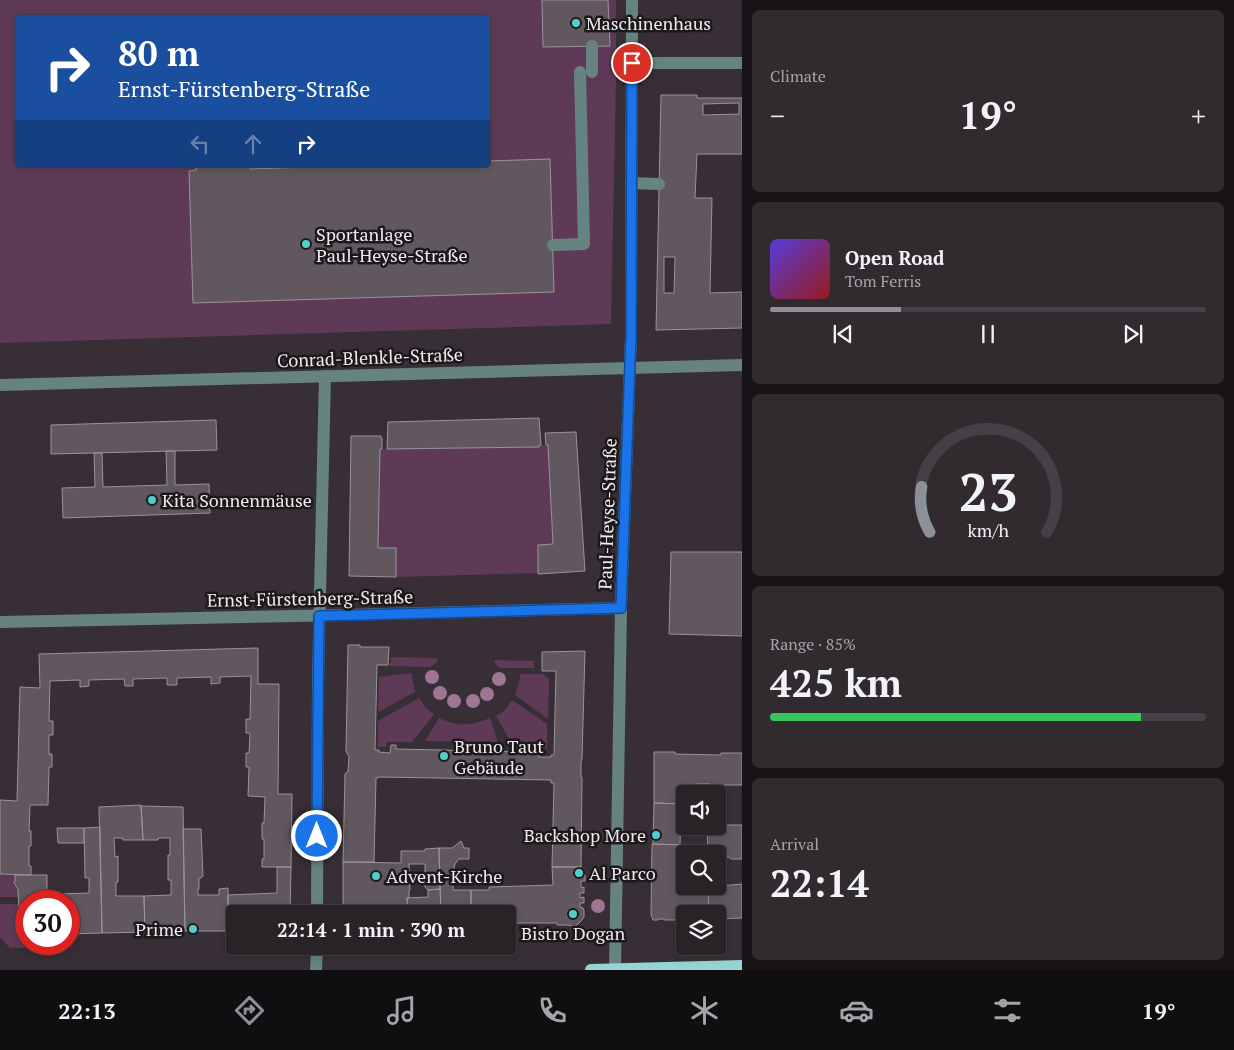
<!DOCTYPE html>
<html lang="en">
<head>
<meta charset="utf-8">
<style>
  body { margin:0; font-family:"PT Serif",serif; background:#312b30; color:#f1f3f6; height:100vh; display:flex; flex-direction:column; font-size:19px; white-space:nowrap }
  * { box-sizing:border-box; margin:0 }
  p { font-size:16px; color:#a5a4a8 }
  .icon { flex:none; width:28px; height:28px; fill:none; stroke:currentColor; stroke-width:2; stroke-linecap:round; stroke-linejoin:round }
  .map { position:relative; flex:1; overflow:hidden }
  .drawer { display:flex; flex-direction:column; gap:10px; padding:10px; background:#171316; width:492px }
  .drawer>* { flex:none }
  .guide { position:absolute; left:15px; top:15px; width:475px; height:152px; border-radius:5px; box-shadow:0 2px 8px #0003,0 0 0 1px #454045; background:#1a4fa0; color:#fff; overflow:hidden }
  .buttons { position:absolute; left:676px; top:785px; display:grid; gap:10px }
  .buttons a { display:grid; place-items:center; width:50px; height:50px; border-radius:5px; background:#292328; box-shadow:0 2px 8px #0003,0 0 0 1px #454045; font-size:25px }
  .speed { position:absolute; left:15px; top:890px; display:flex; gap:10px; font-size:25px; font-weight:700; text-align:center }
  .speed>* { display:grid; place-content:center; width:65px; height:65px; border-radius:50%; background:#292328; box-shadow:0 2px 8px #0003,0 0 0 1px #454045; line-height:1 }
  .speed .limit { border:8px solid #d22; background:#fff; color:#111 }
  .pin { position:absolute; display:grid; place-items:center; width:42px; height:42px; color:#fff; margin:-21px; border:2px solid #fff; border-radius:50%; box-shadow:0 1px 5px #0007 }
  .me { position:absolute; width:55px; margin:-28px; rotate:0deg; stroke-linejoin:round; filter:drop-shadow(0 0 4px #0008) }
  .turn { display:flex; align-items:center; gap:18px; height:105px; padding:0 20px; font-size:22px }
  .turn .icon { width:65px; height:65px; stroke-width:2.5 }
  .turn b { display:block; font-size:35px; line-height:42px }
  .lanes { display:flex; align-items:center; height:48px; padding:0 20px; background:#0003; justify-content:center; gap:25px; direction:ltr }
  .lanes .off { opacity:.35 }
  .big { font-size:38px; font-weight:600; line-height:1.1 }
  .drawer .widget { flex:1; display:flex; flex-direction:column; justify-content:center; gap:8px; min-width:0; padding:0 18px; border-radius:8px; background:#312b30 }
  .drawer .dial { align-items:center; gap:0 }
  .dial svg { height:130px; overflow:visible; fill:none; stroke:#454045; stroke-width:7; stroke-linecap:round; text-anchor:middle }
  .dial text { fill:#f1f3f6; stroke:none }
  .song { display:flex; align-items:center; gap:15px }
  .cover { width:60px; height:60px; border-radius:8px; background:linear-gradient(135deg,hsl(250 70% 55%),hsl(0 70% 35%)) }
  .played { height:5px; border-radius:2px; background:linear-gradient(90deg,#8c9099 30%,#454045 30%) }
  .keys { display:flex; justify-content:space-around; direction:ltr }
  .heat { display:flex; justify-content:space-between; align-items:center; font-size:28px; direction:ltr }
  .charge { height:8px; border-radius:4px; background:linear-gradient(90deg,#34c759 85%,#454045 0) }
  .trip { position:absolute; left:226px; top:905px; width:290px; height:50px; border-radius:5px; background:#292328; box-shadow:0 2px 8px #0003,0 0 0 1px #454045; font-weight:600; line-height:50px; text-align:center }
  .tab-bar { display:flex; height:80px; justify-content:space-around; align-items:center; background:#100e10; color:#a5a4a8 }
  .tab-bar .icon { width:35px; height:35px }
  .tab-bar .current { color:#8c9099 }
  .tab-bar b { font-size:22px; color:#f1f3f6 }
  main { display:flex; flex:1; min-height:0 }
  .map>svg:first-child { display:block }
  .green { fill:#5f3a57; fill-rule:evenodd }
  .building { fill:#61585f; stroke:#9c939a; fill-rule:evenodd }
  .lines { fill:none; stroke-linecap:round; stroke-linejoin:round }
  .minor { stroke:#668382; stroke-width:12 }
  .major { stroke:#96d4d3; stroke-width:12 }
  .tree { fill:#9e7594 }
  .route-casing { stroke:#114b97; stroke-width:12 }
  .route { stroke:#1a73e8; stroke-width:9 }
  .poi-dot { fill:#52cdcd; stroke:#1c181b; stroke-width:2 }
  .labels { text-anchor:middle; dominant-baseline:central; stroke-width:5; stroke-linejoin:round; paint-order:stroke }
  .poi-label { font-size:18px; fill:#efeaee; stroke:#1c181b; text-anchor:start }
  .street-label { font-size:18px; fill:#efeaee; stroke:#1c181b }
</style>
</head>
<body>
<main>
<div class="map">
<svg width="742" height="970" viewBox="0 0 742 970">
  <rect width="100%" height="100%" fill="#372f35"/>
  <!-- green -->
  <path class="green" d="M0,0H616V81L611,324L0,343ZM18,18H488V165H18Z
    M539,445H548L553,544L538,573L396,577V548H378L380,449L539,447Z
    M391,657L437,658V662L430,667L389,666V663H391Z
    M495,660L534,661V668H500L494,662Z
    M411,673L415,692L378,712L379,677Z
    M520,674H543L549,679L548,719L515,695L519,684Z
    M419,698L426,708L434,714L412,742H387L386,747H378V721Z
    M512,700L547,724V748H537L536,743L512,744L496,716L505,710Z
    M439,718C458,727 470,726 490,718L498,742L425,741Z
    M0,874L15,875V881L14,884L18,889L19,897H0Z
    M0,904H19V915L16,916L17,924H19V935H26V944H59V947L10,948L0,937Z"/>
  <!-- building -->
  <path class="building" d="M542,0H608L610,46L543,47Z
    M661,95H697V98H742V154H697L695,198H712L710,293L742,292V328L656,330ZM739,103V114L703,115V104ZM664,257H675L674,293H664Z
    M550,159L554,292L193,303L189,171L196,170V165H250V169L369,165H488V161Z
    M539,418L541,445H539V447L387,449L388,422Z
    M216,420L217,450L51,454V425Z
    M576,432L585,571L538,574V545L553,544L548,445H546L545,433Z
    M351,436H381V438H382V449H380L378,548H396V577L349,576Z
    M166,451H175V485L209,484L210,513L63,518L62,488L95,487L94,453H102L103,487L167,485Z
    M671,552H742V636L669,634Z
    M348,645H360V647H389L388,665H377L375,750H379V752L390,753L391,745H396V749L534,752V748H539V757H551V755H554L556,671H542V652L585,651L582,759L581,762V776L582,778L581,867H552L554,783H551V780L378,777V778H376L374,862H343L345,774L348,771L349,756L346,752Z
    M258,648V684H279L278,794H292L291,867H262V859H264V839H262V823H264L265,797L248,796L249,767H246V753H249L250,733H246V719H250L251,676L220,677V683L211,684V677L177,678V685H167V678L133,679V686H125L124,679L89,680V686L80,687V680L50,681L49,721H53V735H49V754H52V767H49L48,805H30L29,831H31V846H29V866H31V875L0,874V800L17,801L20,687L40,688L39,654Z
    M654,752H675V754L721,755V753H742V785H722L721,805L718,804V794H709L710,784H695V794H685V798H683V804L654,803Z
    M654,803L681,804L680,845L653,844Z
    M141,805L143,840H123V838H114L115,857L118,856V882H116V896H144L145,932L102,933L99,807Z
    M141,806L183,807L185,931L145,932L144,896L171,895V880H168V855H170V838H158V840H143Z
    M718,825H742V859H731L729,857H720V867H722V880H720L721,886L742,884V918L718,919V914H709L708,886H718V854H708L707,826H718Z
    M100,827L102,933L69,934V901H59V894L89,893V878H85L84,828Z
    M57,828H84V843H58Z
    M183,829H201L203,876L201,878H199V889H198V895H219V889L228,888V931H185Z
    M461,841L464,848H469V859H459L455,864L453,872V890H471V914H441L439,848H452Z
    M652,844L688,845L687,854H685V886H708L709,914H685V920H665L663,919H658V920H653L651,915Z
    M439,848L440,889L428,890L425,887V864H409L410,890H409V898H407L408,914H343V862L401,863V851H425V849Z
    M277,867H291L290,914H235V931H228V895L277,893Z
    M552,867H581V875H585V881H581V888L584,887V893H580V898L584,897V903H580V907L583,908L584,910V917L581,921L577,925L573,926L567,925H557V923H508V914H471V890H489V887L553,885Z
    M15,875H47V894H59V901H26V935H19V924H17L16,915H19L18,889L14,883L15,881Z
    M440,889L441,914H408L407,898L428,897V890Z"/>
  <g class="lines">
    <!-- minor -->
    <path class="minor" d="M592,46V72
      M632,63H742
      M631,183L659,184
      M553,245L584,244L580,72
      M0,385L742,365
      M0,622L345,615L621,608
      M317,914L318,680L325,376
      M316,970L317,946
      M615,970L621,608L631,336L632,0"/>
    <!-- major -->
    <path class="major" d="M591,970L742,966"/>
  </g>
  <!-- trees -->
  <g class="tree">
    <circle cx="432" cy="677" r="7"/>
    <circle cx="499" cy="679" r="7"/>
    <circle cx="440" cy="693" r="7"/>
    <circle cx="487" cy="694" r="7"/>
    <circle cx="454" cy="701" r="7"/>
    <circle cx="473" cy="701" r="7"/>
    <circle cx="598" cy="906" r="7"/>
  </g>
  <g class="lines">
    <defs>
      <path id="route" d="M317,836L319,616L621,608L631,336L632,63"/>
    </defs>
    <!-- route casing -->
    <use href="#route" class="route-casing"/>
    <!-- route -->
    <use href="#route" class="route"/>
  </g>
  <!-- markers -->
  <g class="poi-dot">
    <circle cx="576" cy="23" r="5"/>
    <circle cx="306" cy="244" r="5"/>
    <circle cx="152" cy="500" r="5"/>
    <circle cx="444" cy="756" r="5"/>
    <circle cx="656" cy="835" r="5"/>
    <circle cx="579" cy="873" r="5"/>
    <circle cx="376" cy="876" r="5"/>
    <circle cx="573" cy="914" r="5"/>
    <circle cx="193" cy="929" r="5"/>
  </g>
  <g class="labels">
    <!-- poi labels -->
    <g class="poi-label">
      <text x="586" y="23">Maschinenhaus</text>
      <text x="316" y="234">Sportanlage<tspan x="316" dy="21">Paul-Heyse-Straße</tspan></text>
      <text x="162" y="500">Kita Sonnenmäuse</text>
      <text x="454" y="746">Bruno Taut<tspan x="454" dy="21">Gebäude</tspan></text>
      <text x="646" y="835" text-anchor="end">Backshop More</text>
      <text x="589" y="873">Al Parco</text>
      <text x="386" y="876">Advent-Kirche</text>
      <text x="183" y="929" text-anchor="end">Prime</text>
      <text x="573" y="933" text-anchor="middle">Bistro Dogan</text>
    </g>
    <!-- street labels -->
    <g class="street-label">
      <text transform="translate(370 357) rotate(-2)">Conrad-Blenkle-Straße</text>
      <text transform="translate(607 514) rotate(-88)">Paul-Heyse-Straße</text>
      <text transform="translate(310 598) rotate(-1)">Ernst-Fürstenberg-Straße</text>
    </g>
  </g>
</svg>
<div class="buttons">
<a><svg class="icon" aria-label="sound" viewBox="0 0 24 24"><path d="M4 9h4l5-4v14l-5-4H4zM17 9q2 3 0 6"/></svg></a>
<a><svg class="icon" aria-label="search" viewBox="0 0 24 24"><circle cx="10" cy="10" r="6"/><path d="M15 15l6 6"/></svg></a>
<a><svg class="icon" aria-label="layers" viewBox="0 0 24 24"><path d="M12 4l9 5-9 5-9-5zM3 14l9 5 9-5"/></svg></a>
</div>
<div class="speed"><div class="limit">30</div></div>
<div class="pin" style="left:632px;top:63px;background:#d93025"><svg class="icon" aria-label="arrive" viewBox="0 0 24 24"><path d="M6 21V4h12l-3 4 3 4H6"/></svg></div>
<svg class="me" style="left:317px;top:836px" viewBox="-20 -20 40 40"><circle r="17" fill="#1a73e8" stroke="#fff" stroke-width="3"/><path d="M0-11L8 9 0 5-8 9z" fill="#fff"/></svg>
<div class="trip">22:14 · 1 min · 390 m</div>
<div class="guide">
<div class="turn"><svg class="icon" aria-label="right" viewBox="0 0 24 24"><path d="M7 20v-9h11M14 6l5 5-5 5"/></svg><div><b>80 m</b>Ernst-Fürstenberg-Straße</div></div>
<div class="lanes"><svg class="icon off" aria-label="left" viewBox="0 0 24 24"><path d="M17 20v-9H6M10 6l-5 5 5 5"/></svg><svg class="icon off" aria-label="ahead" viewBox="0 0 24 24"><path d="M12 20V5M6 11l6-6 6 6"/></svg><svg class="icon" aria-label="right" viewBox="0 0 24 24"><path d="M7 20v-9h11M14 6l5 5-5 5"/></svg></div>
</div>
</div>
<section class="drawer">
<div class="widget"><p>Climate</p>
<div class="heat"><a>−</a><b class="big">19°</b><a>+</a></div>
</div>
<div class="widget">
<div class="song"><i class="cover"></i><div><b>Open Road</b><p>Tom Ferris</p></div></div>
<div class="played"></div>
<div class="keys"><svg class="icon" aria-label="previous" viewBox="0 0 24 24"><path d="M18 5L8 12l10 7zM5 5v14"/></svg><svg class="icon" aria-label="pause" viewBox="0 0 24 24"><path d="M8 5v14M16 5v14"/></svg><svg class="icon" aria-label="next" viewBox="0 0 24 24"><path d="M6 5l10 7-10 7zM19 5v14"/></svg></div>
</div>
<div class="widget dial"><svg viewBox="0 0 100 80">
<path d="M14 69A42 42 0 1 1 86 69"/>
<path d="M14 69A42 42 0 0 1 9 41" stroke="#8c9099"/>
<text x="50" y="56" font-size="32" font-weight="700">23</text>
<text x="50" y="72" font-size="11">km/h</text>
</svg></div>
<div class="widget"><p>Range · 85%</p><b class="big">425 km</b><div class="charge"></div></div>
<div class="widget"><p>Arrival</p><b class="big">22:14</b></div>
</section>
</main>
<nav class="tab-bar">
<b>22:13</b>
<svg class="icon current" aria-label="directions" viewBox="0 0 24 24"><path d="M12 3l9 9-9 9-9-9zM9 14v-3h6M13 9l2 2-2 2"/></svg>
<svg class="icon" aria-label="music" viewBox="0 0 24 24"><path d="M9 18V5l10-2v13"/><circle cx="6" cy="18" r="3"/><circle cx="16" cy="16" r="3"/></svg>
<svg class="icon" aria-label="phone" viewBox="0 0 24 24"><path d="M5 4h4l2 5-3 2q2 4 5 5l2-3 5 2v4C11 20 4 13 5 4z"/></svg>
<svg class="icon" aria-label="climate" viewBox="0 0 24 24"><path d="M12 3v18M4 7l16 10M4 17L20 7"/></svg>
<svg class="icon" aria-label="car" viewBox="0 0 24 24"><path d="M5 17H2v-5l4-1 3-4h7l3 4 3 1v5h-3M9 17h6M6 11h13"/><circle cx="7" cy="17" r="2"/><circle cx="17" cy="17" r="2"/></svg>
<svg class="icon" aria-label="filters" viewBox="0 0 24 24"><path d="M4 7h16M4 17h16"/><circle cx="9" cy="7" r="2"/><circle cx="15" cy="17" r="2"/></svg>
<b>19°</b>
</nav>
</body>
</html>
